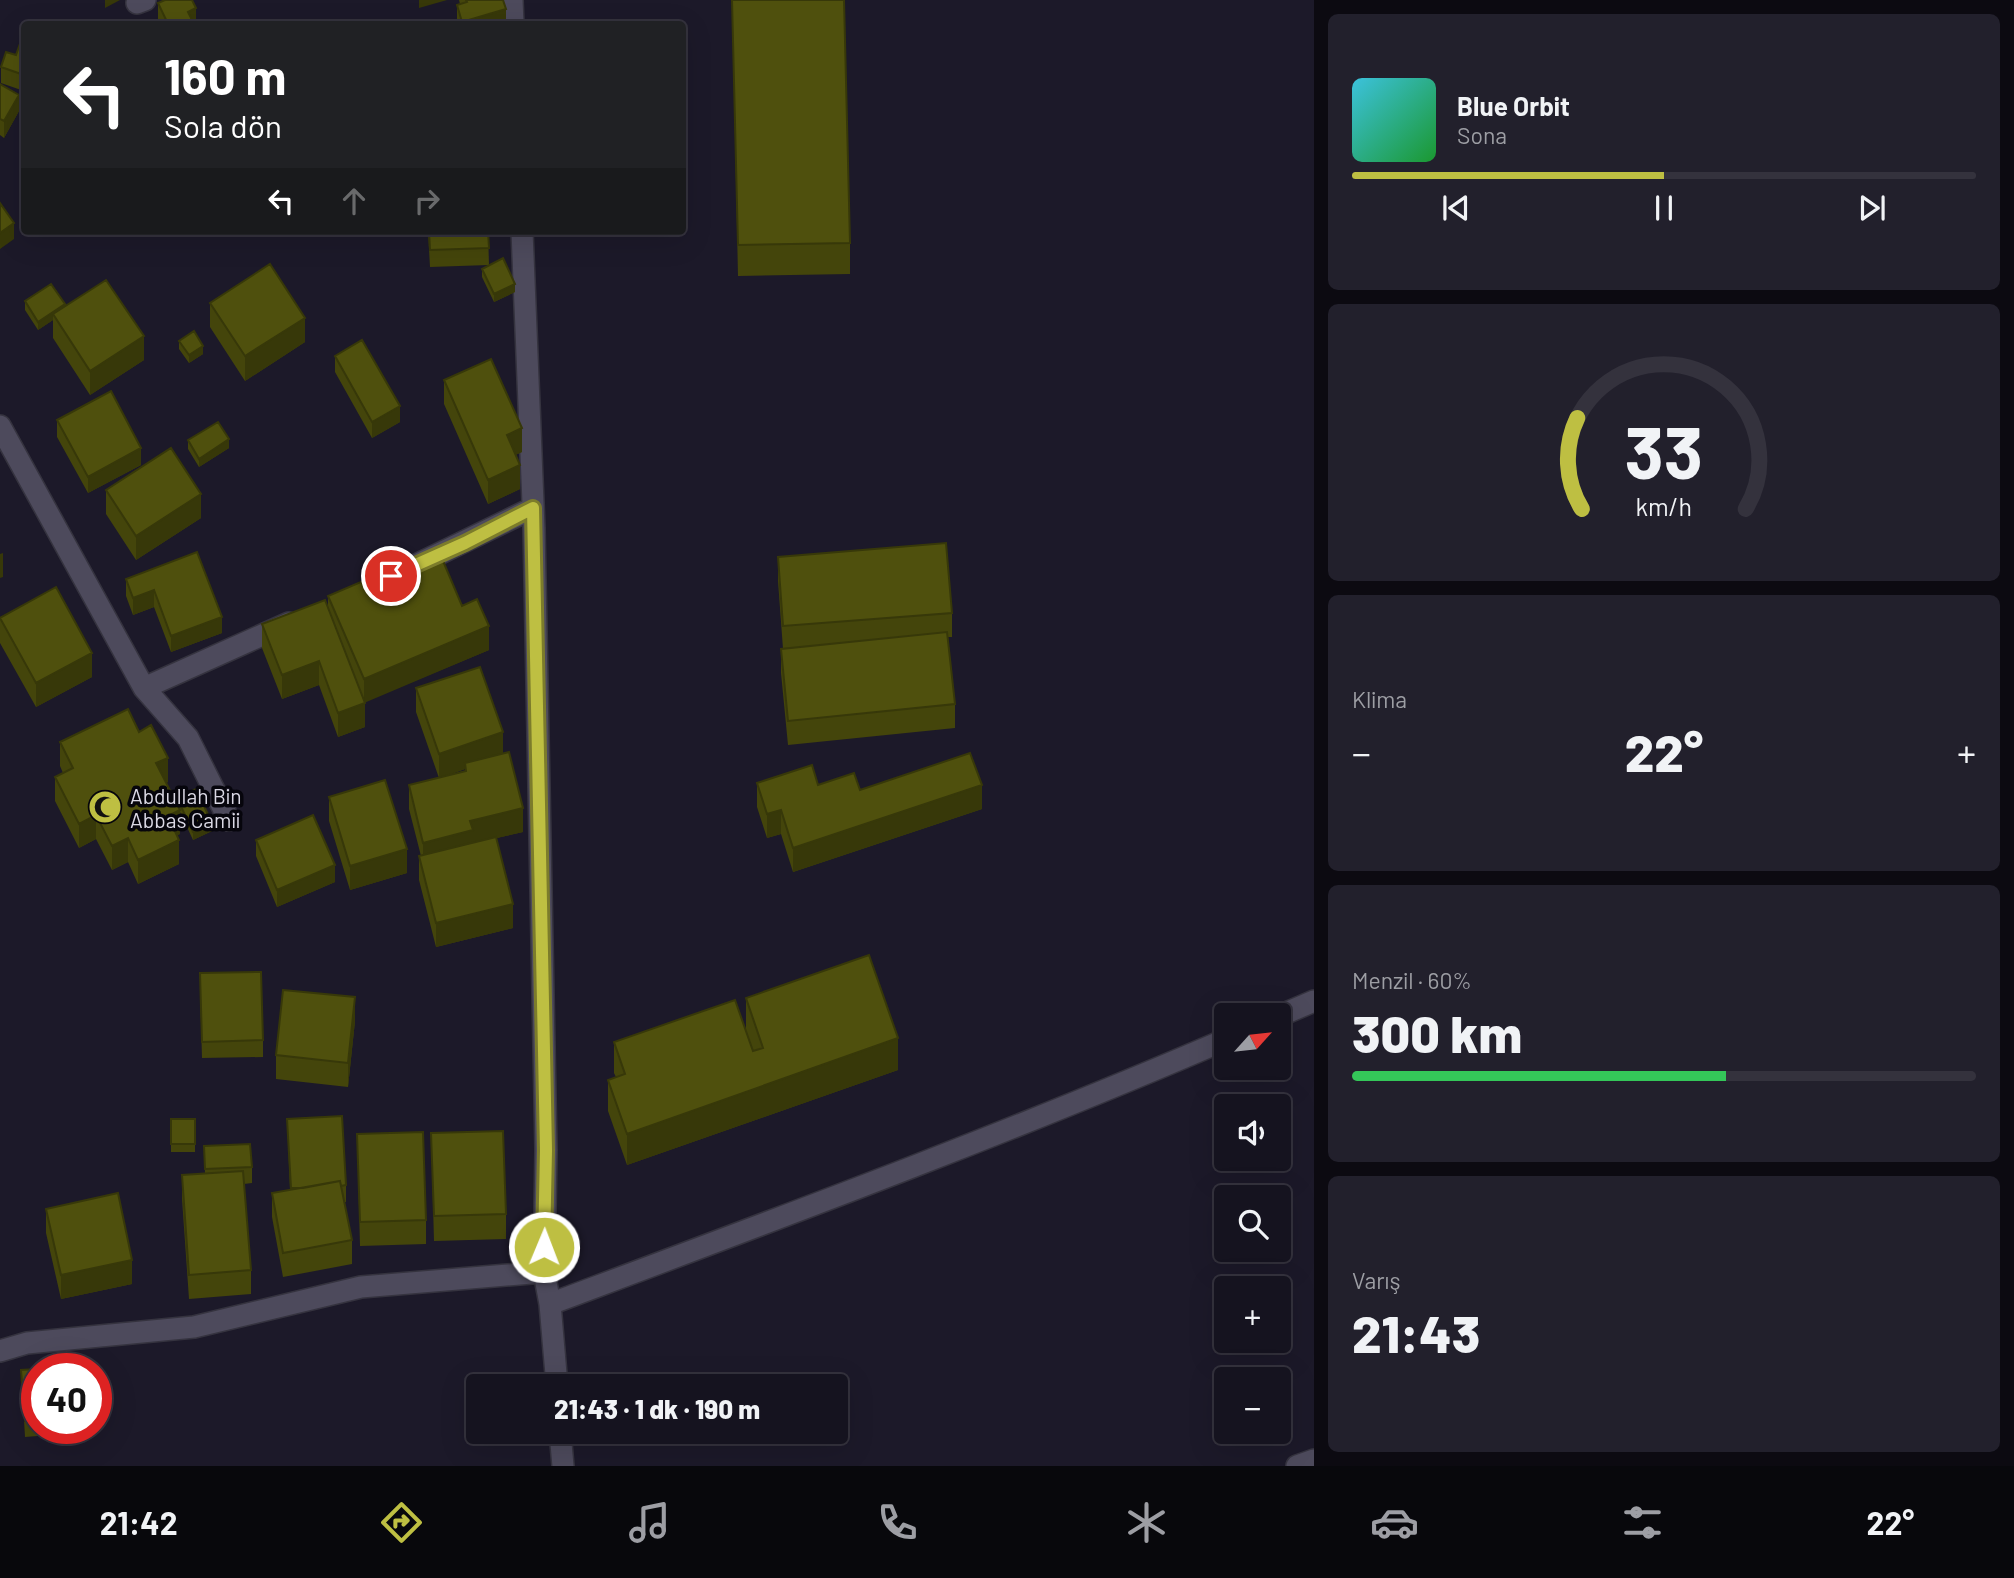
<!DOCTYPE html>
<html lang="tr">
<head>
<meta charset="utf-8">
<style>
  body { margin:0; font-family:Barlow,sans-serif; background:#22202c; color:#f1f3f6; height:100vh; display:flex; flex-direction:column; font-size:26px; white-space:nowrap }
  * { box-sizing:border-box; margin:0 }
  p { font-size:23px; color:#9d9ea4 }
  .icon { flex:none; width:38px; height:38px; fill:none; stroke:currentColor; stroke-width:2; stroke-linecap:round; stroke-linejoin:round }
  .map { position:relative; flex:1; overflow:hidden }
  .drawer { display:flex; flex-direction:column; gap:14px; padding:14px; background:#0c0a11; width:700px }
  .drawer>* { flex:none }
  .banner { position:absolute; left:21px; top:21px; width:665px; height:214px; border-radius:7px; box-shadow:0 7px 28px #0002,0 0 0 2px #34323d; background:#202124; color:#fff; overflow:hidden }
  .needle { width:46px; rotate:63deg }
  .buttons { position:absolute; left:1214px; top:1003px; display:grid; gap:14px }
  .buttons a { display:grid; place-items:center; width:77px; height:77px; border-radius:7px; background:#15131f; box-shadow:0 7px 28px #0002,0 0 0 2px #34323d; font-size:35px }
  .speed { position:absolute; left:21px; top:1353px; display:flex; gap:14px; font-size:35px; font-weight:700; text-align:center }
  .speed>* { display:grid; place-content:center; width:91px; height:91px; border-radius:50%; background:#15131f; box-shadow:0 7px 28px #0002,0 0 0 2px #34323d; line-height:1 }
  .speed .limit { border:10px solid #d22; background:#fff; color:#111 }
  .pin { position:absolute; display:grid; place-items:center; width:60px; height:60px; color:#fff; margin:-30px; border:4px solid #fff; border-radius:50%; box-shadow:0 2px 7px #0007 }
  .me { position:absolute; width:77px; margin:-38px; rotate:1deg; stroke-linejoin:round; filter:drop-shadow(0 0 5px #0008) }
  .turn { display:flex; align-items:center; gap:24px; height:147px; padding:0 28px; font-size:32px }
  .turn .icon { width:91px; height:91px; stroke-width:2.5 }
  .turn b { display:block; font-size:49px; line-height:60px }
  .lanes { display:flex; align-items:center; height:66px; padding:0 28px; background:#0003; justify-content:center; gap:35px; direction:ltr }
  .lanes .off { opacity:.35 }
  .big { font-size:52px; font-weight:800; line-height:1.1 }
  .drawer .widget { flex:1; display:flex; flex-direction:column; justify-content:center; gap:10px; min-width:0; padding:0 24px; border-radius:10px; background:#22202c }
  .drawer .dial { align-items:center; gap:0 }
  .dial svg { height:182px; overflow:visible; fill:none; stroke:#34323d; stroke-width:7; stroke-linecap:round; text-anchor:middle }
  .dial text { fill:#f1f3f6; stroke:none }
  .song { display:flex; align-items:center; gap:21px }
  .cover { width:84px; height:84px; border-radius:10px; background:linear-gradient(135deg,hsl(190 70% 55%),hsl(130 70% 35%)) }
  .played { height:7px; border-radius:4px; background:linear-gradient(90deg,#bebf42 50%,#34323d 50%) }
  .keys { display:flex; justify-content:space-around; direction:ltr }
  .heat { display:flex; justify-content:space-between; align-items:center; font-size:38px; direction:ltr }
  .charge { height:10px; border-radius:5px; background:linear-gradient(90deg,#34c759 60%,#34323d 0) }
  .trip { position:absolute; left:466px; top:1374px; width:382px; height:70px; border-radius:7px; background:#15131f; box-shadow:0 7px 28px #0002,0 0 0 2px #34323d; font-weight:800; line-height:70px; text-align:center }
  .tab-bar { display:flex; height:112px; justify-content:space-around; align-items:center; background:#08080c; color:#9d9ea4 }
  .tab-bar .icon { width:49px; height:49px }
  .tab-bar .on { color:#bebf42 }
  .tab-bar b { font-size:32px; color:#f1f3f6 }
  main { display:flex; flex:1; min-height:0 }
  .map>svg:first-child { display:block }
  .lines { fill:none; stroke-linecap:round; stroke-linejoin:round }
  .minor-casing { stroke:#35333f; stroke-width:24 }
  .minor { stroke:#4d4a5c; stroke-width:21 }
  .wall { fill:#44450b; fill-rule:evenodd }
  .shaded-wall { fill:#373809 }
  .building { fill:#4f500d; stroke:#373809; stroke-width:2 }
  .route-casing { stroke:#7c7c2b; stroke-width:18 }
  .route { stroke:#bebf42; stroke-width:12 }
  .labels { text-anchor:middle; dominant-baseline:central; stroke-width:7; stroke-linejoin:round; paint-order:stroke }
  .poi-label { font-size:21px; fill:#dad8e4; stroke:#06050c; text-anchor:start }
</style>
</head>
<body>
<main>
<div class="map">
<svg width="1314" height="1466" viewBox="0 0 1314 1466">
  <rect width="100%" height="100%" fill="#1c1929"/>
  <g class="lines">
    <defs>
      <path id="minor" d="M512,0L513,24
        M137,3L145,0
        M522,231L534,528L546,1150L544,1272L550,1304L557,1386
        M0,426L144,688L188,738L229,820
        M414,566L533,508
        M144,688L289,623
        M1279,1016L1314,1001
        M550,1304C777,1219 1004,1135 1227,1039
        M0,1351L27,1343L194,1327L361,1287L544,1272
        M560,1432L563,1466
        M1297,1466L1314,1460"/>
    </defs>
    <!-- minor casing -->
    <use href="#minor" class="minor-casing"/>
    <!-- minor -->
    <use href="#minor" class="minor"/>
  </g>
  <!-- wall -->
  <path class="wall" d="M459,0H503L506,24H457V5L460,4Z
    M732,0L850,243V274L738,276Z
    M158,3L196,24H160L158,20Z
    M24,39V91L1,83V67L16,55Z
    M0,84L19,111L4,138L0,135Z
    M428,231H488L489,265L430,267Z
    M482,269L515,292L494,302L482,277Z
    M25,301L65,307L144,360L90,395L53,338V320L38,330L25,310Z
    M210,303L305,342L245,381L210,327Z
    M179,341L203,354L189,363L179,349Z
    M335,356L400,422L372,438L335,372Z
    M444,380L522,452L515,455L520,489L488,504L444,404Z
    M57,420L141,465L88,493L57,437Z
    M188,440L229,448L199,467L188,449Z
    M106,490L201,518L136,560L106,514Z
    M197,552L222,633L171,652L154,607L133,615L126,596V579Z
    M778,557L952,613V637H948L955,704V728L788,745L781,673V649H783L778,581Z
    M328,596L462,606L489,650L364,702L365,727L338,737L319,685L282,699L262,648V624L328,608Z
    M0,618L92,677L36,707L0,643Z
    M416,688L503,754L523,832L496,838L513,928L436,947L419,880V856H421L409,809V785L439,778L416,712ZM465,769V771L443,777Z
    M139,732L168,782L166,783L177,805V798L212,831L193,840L180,812V834L177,835L179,864L138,884L128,862L112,870L96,839L79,848L55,801V777L63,773L60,766V742Z
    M757,783L818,785L982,809L793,872L781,834L767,838L757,807Z
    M329,797L407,873L350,890L329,821Z
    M256,840L335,882L277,907L256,856Z
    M200,990L263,1040V1057L202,1058Z
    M746,998L898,1070L627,1165L608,1111V1080L616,1077L614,1073V1042L746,1029Z
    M355,1021L348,1087L276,1079V1055Z
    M171,1119H195V1152H171Z
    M287,1119L346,1185V1202H344L352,1240V1264L283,1277L272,1217V1193L290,1190Z
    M431,1133L506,1214V1239L434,1241Z
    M357,1134L426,1220V1244L360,1246Z
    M204,1146L252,1167V1183L244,1184L251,1270V1294L189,1299L182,1199V1175L205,1174Z
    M46,1209L132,1284L61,1299L46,1233Z
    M37,1369V1428H88V1432L25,1437L21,1370Z"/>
  <!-- shaded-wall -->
  <path class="shaded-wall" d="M105,0H120L105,8Z
    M419,0H447L419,8Z
    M196,8V24H188V12Z
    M506,9V24H462V22Z
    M19,95V111L4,138V121Z
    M14,223V239L0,249V233Z
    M235,231H248L235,237Z
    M515,284V292L494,302V294Z
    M65,304V313L53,314V320L38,330V322Z
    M305,318V342L245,381V356Z
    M144,336V360L90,395V371Z
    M203,346V354L189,363V355Z
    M400,406V422L372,438V422Z
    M522,428V452L507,459V435Z
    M229,439V448L199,467V459Z
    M141,448V465L88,493V477Z
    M520,465V489L488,504V480Z
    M201,494V518L136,560V536Z
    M3,553V577L0,578V554Z
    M154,590V607L133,615V598Z
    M222,617V633L171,652V636Z
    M489,626V650L364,703V679Z
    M92,653V677L36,707V683Z
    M319,661V685L282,699V675Z
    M365,703V727L338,737V713Z
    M503,732V756L465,763V769L439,778V754Z
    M168,758V782L156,787V763Z
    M982,785V809L793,872V848Z
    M523,808V832L473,844L423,867V843L470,821Z
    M180,810V834L168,840V816Z
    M781,810V834L767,838V814Z
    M96,815V839L79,848V824Z
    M212,823V831L193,840V832Z
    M128,838V862L112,870V846Z
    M179,840V864L138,884V860Z
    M407,849V873L350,890V866Z
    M335,865V882L277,907V890Z
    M513,904V928L436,947V923Z
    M355,997V1021L348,1087V1063Z
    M898,1038V1070L627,1165V1134Z
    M132,1260V1284L61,1299V1275Z"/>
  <!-- building -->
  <path class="building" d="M165,0H192L196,8L188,12L194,24H168L158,3Z
    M466,0H503L506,9L462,22L457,5L467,2Z
    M732,0H844L850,243L738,245Z
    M117,21L122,24H114Z
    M22,38L24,39V75L1,67L6,52L16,55Z
    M0,84L19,95L4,121L0,119Z
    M0,203L14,223L0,233Z
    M429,231H488L489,248L430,250Z
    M503,258L515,284L494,294L482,269Z
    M270,264L305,318L245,356L210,303Z
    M106,280L144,336L90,371L53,314Z
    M51,284L65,304L38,322L25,301Z
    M194,331L203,346L189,355L179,341Z
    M362,340L400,406L372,422L335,356Z
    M491,359L522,428L507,435L520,465L488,480L444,380Z
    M111,391L141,448L88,477L57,420Z
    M218,422L229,439L199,459L188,440Z
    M171,448L201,494L136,536L106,490Z
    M946,543L952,613L783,626L778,557Z
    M438,549L462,606L477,599L489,626L364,679L328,596Z
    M197,552L222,617L171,636L154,590L133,598L126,579Z
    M56,587L92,653L36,683L0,618Z
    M325,600L365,703L338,713L319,661L282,675L262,624Z
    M947,632L955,704L788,721L781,649Z
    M480,667L503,732L439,754L416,688Z
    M128,709L139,732L151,725L168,758L156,763L180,810L168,816L179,840L138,860L128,838L112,846L96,815L79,824L55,777L73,768L60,742Z
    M509,752L523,808L470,821L473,830L423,843L409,785L466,771L465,763Z
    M970,753L982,785L793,848L781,810L767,814L757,783L812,765L818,785L854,773L860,790Z
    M385,780L407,849L350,866L329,797Z
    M196,789L212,823L193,832L177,798Z
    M313,815L335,865L277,890L256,840Z
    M496,837L513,904L436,923L419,856Z
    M869,955L898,1038L627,1134L608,1080L625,1074L614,1042L735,1000L753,1051L763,1048L746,998Z
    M261,972L263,1040L202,1042L200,973Z
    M283,990L355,997L348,1063L276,1055Z
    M342,1116L346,1185L341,1186L340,1181L303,1188H291L287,1119Z
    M171,1119H195V1144H171Z
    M503,1131L506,1214L434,1216L431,1133Z
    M423,1132L426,1220L360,1222L357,1134Z
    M250,1144L252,1167L205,1169L204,1146Z
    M243,1171L251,1270L189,1275L182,1175Z
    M340,1181L352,1240L283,1253L272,1193Z
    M118,1193L132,1260L61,1275L46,1209Z
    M85,1366V1368H47Z
    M37,1369V1420L25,1421L21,1370Z"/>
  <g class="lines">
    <defs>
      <path id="route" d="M391,576L465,543L533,508L546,1150L544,1247"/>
    </defs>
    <!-- route casing -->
    <use href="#route" class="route-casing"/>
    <!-- route -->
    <use href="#route" class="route"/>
  </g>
  <!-- icons -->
  <defs>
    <symbol id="mosque-disc" viewBox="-11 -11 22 22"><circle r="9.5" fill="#bebf42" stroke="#06050c"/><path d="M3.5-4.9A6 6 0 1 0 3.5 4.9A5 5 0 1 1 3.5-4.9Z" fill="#111"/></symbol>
  </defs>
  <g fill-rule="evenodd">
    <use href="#mosque-disc" x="86" y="788" width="38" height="38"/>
  </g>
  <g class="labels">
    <!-- poi labels -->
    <g class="poi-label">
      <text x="130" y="795">Abdullah Bin<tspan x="130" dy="24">Abbas Camii</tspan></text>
    </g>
  </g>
</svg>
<div class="buttons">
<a><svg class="needle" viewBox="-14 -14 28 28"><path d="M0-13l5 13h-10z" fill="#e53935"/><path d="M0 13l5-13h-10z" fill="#9d9ea4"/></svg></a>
<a><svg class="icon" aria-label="sound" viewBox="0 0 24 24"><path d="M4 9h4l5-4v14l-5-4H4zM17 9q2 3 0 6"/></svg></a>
<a><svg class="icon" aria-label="search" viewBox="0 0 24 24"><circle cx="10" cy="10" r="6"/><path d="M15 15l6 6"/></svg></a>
<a>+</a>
<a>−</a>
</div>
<div class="speed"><div class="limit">40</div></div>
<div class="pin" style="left:391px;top:576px;background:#d93025"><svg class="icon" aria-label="arrive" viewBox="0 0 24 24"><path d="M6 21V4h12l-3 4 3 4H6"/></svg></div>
<svg class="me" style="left:544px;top:1247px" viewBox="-20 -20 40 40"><circle r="17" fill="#bebf42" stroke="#fff" stroke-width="3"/><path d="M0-11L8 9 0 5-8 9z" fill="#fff"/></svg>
<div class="trip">21:43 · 1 dk · 190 m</div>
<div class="banner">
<div class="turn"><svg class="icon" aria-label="left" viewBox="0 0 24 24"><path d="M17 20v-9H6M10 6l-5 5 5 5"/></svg><div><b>160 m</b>Sola dön</div></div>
<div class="lanes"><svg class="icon" aria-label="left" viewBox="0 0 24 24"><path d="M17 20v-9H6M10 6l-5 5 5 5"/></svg><svg class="icon off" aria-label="ahead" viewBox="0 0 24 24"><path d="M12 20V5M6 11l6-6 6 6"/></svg><svg class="icon off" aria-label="right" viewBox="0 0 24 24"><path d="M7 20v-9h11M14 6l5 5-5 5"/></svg></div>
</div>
</div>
<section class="drawer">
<div class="widget">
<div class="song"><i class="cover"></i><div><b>Blue Orbit</b><p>Sona</p></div></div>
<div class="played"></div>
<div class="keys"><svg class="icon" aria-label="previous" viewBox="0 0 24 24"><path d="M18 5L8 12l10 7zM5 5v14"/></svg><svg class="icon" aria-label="pause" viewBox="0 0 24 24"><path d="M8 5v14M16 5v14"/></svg><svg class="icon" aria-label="next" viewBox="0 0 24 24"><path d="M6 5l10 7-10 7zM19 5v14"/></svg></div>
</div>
<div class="widget dial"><svg viewBox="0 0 100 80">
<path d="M14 69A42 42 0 1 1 86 69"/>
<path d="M14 69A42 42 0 0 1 12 29" stroke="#bebf42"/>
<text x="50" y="56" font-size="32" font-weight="700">33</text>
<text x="50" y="72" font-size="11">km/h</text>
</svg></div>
<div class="widget"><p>Klima</p>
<div class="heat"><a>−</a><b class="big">22°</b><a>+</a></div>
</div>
<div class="widget"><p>Menzil · 60%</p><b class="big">300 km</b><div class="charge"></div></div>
<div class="widget"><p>Varış</p><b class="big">21:43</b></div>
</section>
</main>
<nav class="tab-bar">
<b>21:42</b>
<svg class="icon on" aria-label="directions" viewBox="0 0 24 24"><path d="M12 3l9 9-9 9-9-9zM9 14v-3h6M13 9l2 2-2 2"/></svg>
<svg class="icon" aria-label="music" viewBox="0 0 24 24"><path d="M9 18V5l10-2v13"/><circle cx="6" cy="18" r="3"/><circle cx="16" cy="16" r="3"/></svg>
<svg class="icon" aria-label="phone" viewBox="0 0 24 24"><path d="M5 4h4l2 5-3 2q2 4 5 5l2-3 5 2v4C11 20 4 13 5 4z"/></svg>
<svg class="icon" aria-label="climate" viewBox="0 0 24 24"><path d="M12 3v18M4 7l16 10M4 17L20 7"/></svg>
<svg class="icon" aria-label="car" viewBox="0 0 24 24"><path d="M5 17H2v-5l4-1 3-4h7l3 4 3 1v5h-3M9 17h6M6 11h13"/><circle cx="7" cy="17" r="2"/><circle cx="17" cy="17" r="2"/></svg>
<svg class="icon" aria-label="filters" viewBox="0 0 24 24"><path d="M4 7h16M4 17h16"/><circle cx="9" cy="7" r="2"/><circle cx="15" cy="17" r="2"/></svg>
<b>22°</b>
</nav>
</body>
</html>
